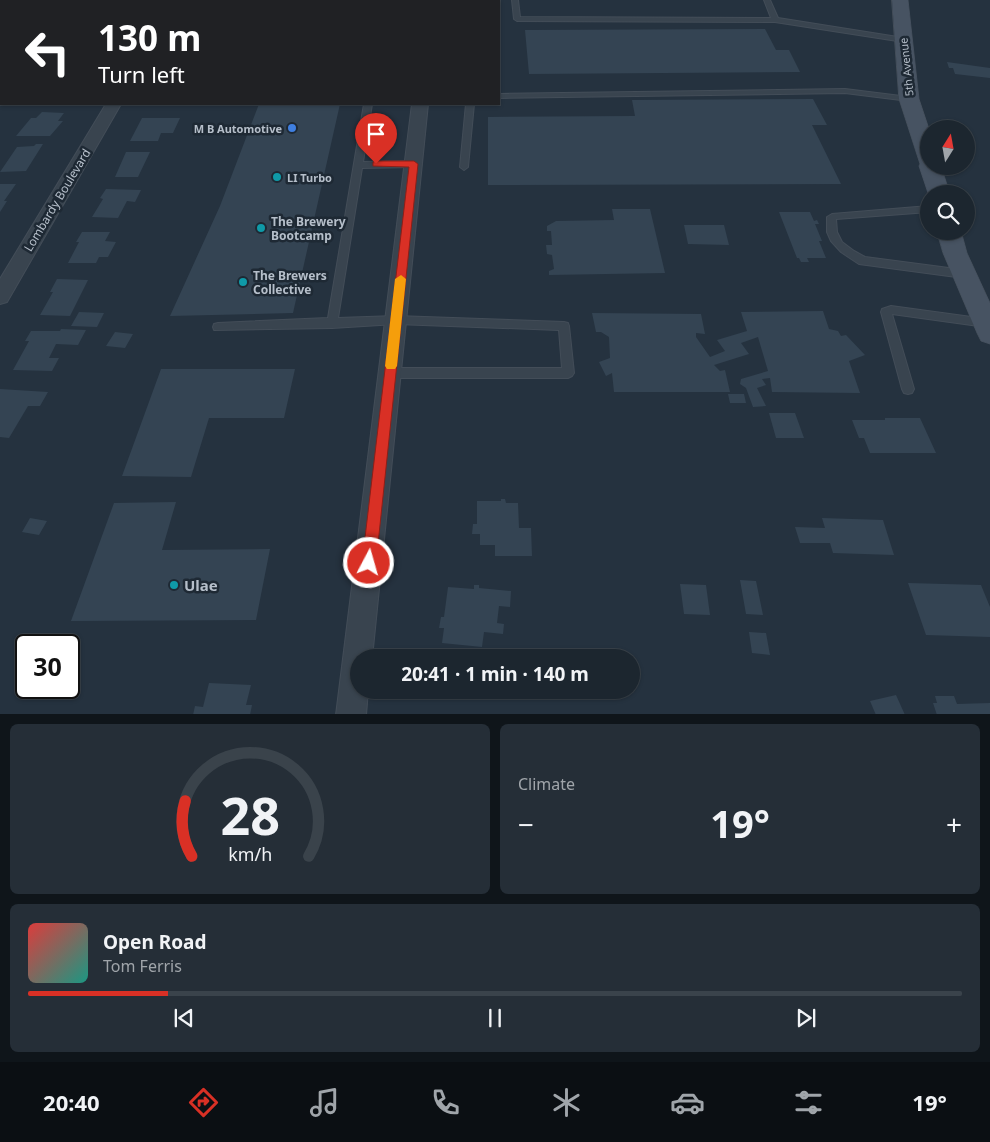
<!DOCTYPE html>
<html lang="en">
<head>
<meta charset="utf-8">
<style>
  body { margin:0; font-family:"Noto Sans",sans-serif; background:#252e37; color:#f1f3f6; height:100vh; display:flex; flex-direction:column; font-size:19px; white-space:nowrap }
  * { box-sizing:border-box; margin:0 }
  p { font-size:16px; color:#a0a5aa }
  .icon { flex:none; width:28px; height:28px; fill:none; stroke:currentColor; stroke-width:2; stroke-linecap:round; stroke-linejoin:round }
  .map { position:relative; height:714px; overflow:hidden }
  .side { display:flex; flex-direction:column; gap:10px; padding:10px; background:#0f151a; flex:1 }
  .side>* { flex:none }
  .hud { position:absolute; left:0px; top:0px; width:500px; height:105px; box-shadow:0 1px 4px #0004,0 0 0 1px #3a434b; background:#202124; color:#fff; overflow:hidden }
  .needle { width:32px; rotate:11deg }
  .controls { position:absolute; left:920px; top:120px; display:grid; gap:10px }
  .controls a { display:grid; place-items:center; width:55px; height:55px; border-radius:50%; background:#1c262f; box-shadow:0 1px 4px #0004,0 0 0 1px #3a434b; font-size:25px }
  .speed { position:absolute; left:15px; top:634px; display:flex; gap:10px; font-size:25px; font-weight:700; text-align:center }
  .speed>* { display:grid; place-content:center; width:65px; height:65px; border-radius:50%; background:#1c262f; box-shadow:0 1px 4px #0004,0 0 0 1px #3a434b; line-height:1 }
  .speed .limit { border:2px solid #111; border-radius:8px; background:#fff; color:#111 }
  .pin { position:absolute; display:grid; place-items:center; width:42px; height:42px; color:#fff; margin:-51px -21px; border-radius:50% 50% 50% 0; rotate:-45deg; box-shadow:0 0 5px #0007 }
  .pin .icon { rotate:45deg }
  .me { position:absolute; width:55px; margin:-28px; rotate:6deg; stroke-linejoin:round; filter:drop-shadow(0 0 4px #0008) }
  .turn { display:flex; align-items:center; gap:18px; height:105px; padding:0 15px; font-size:22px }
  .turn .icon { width:65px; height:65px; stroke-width:2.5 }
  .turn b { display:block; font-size:35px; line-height:42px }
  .big { font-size:38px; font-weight:700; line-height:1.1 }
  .side .card { flex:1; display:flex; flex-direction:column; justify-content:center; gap:8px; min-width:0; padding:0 18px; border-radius:8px; background:#252e37 }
  .side .dial { align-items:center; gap:0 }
  .dial svg { height:130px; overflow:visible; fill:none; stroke:#3a434b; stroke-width:7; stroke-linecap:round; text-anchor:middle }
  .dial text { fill:#f1f3f6; stroke:none }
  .song { display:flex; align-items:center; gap:15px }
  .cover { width:60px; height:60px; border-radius:8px; background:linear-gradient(135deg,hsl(0 70% 55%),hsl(170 70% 35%)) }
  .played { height:5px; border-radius:2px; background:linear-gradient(90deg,#d93025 15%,#3a434b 15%) }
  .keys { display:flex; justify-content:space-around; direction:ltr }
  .heat { display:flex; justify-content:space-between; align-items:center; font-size:28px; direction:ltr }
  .side .tiles { flex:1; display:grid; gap:10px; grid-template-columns:1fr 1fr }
  .card:last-child { grid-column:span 2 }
  .trip { position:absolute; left:350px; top:649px; width:290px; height:50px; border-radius:25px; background:#1c262f; box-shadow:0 1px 4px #0004,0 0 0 1px #3a434b; font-weight:700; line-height:50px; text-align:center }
  .tab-bar { display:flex; height:80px; justify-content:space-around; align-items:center; background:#0b0f13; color:#a0a5aa }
  .tab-bar .icon { width:35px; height:35px }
  .tab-bar .active { color:#d93025 }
  .tab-bar b { font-size:22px; color:#f1f3f6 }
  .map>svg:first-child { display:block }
  .building { fill:#344453 }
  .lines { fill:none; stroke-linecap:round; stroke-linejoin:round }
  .lane-casing { stroke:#434d58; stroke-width:2 }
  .street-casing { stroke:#434d58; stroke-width:2 }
  .secondary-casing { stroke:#434d58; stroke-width:1 }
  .lane { fill:#39444f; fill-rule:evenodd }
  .street { fill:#39444f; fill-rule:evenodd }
  .secondary { fill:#475362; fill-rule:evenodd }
  .route { fill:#d93025; stroke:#8d1f18 }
  .slow { fill:#f59e0b }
  .shop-dot { fill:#3f7fe0; stroke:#1e2934; stroke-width:2 }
  .culture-dot { fill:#0f9aa8; stroke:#1e2934; stroke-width:2 }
  .labels { text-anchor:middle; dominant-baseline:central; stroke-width:5; stroke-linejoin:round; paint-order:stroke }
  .far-street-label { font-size:11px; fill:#b6bfca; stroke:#1e2934 }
  .far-poi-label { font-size:11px; font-weight:bold; fill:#b6bfca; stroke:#1e2934; text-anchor:end }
  .street-label { font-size:12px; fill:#b6bfca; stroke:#1e2934 }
  .poi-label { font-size:12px; font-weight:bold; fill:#b6bfca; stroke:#1e2934; text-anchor:start }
  .near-poi-label { font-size:15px; font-weight:bold; fill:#b6bfca; stroke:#1e2934; text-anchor:start }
</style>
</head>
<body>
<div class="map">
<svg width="990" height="715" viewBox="0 0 990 715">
  <rect width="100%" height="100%" fill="#25323f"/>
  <!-- building -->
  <path class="building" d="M765,29L776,50H789L800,72L529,74L525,30Z
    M947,62L990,68V78L955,74L953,68H949Z
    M813,99L827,125H812L841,184L488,185V117L635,116L632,100Z
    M259,104H340L293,313L170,316L220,206Z
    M42,112L64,113L58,121H63L50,136H16L31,118H36Z
    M142,118H180L173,133H161L158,141H130Z
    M36,144H43L26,171L0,172L17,147L34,146Z
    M126,152H150L138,177H115Z
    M0,184H16L4,201H7L0,212Z
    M106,189L141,190L135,202L127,201L118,218L92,217L103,199L100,198Z
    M612,209H650L665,273L549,275V271L554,269L552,255L547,254L546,245H552L551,231H547V226L556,221L614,220Z
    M779,212H810L814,221L817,220L819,224H815L822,241H819L826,258H807L809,262H801L799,258H797Z
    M684,225H724L729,245L688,244Z
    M82,232H110L105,241L116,242L108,257H99L96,263H68L79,242H76Z
    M57,279L88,280L70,316L40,315L53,292H50Z
    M823,311L829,329L838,331L841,336L846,335L865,355L849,361L860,393L772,392L770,378L762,379L766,385L757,388L766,406L753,407L746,388L740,384L741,379L768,371L758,337L741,343L749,354L714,365L720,371L725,370L730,392H614L612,373L606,376L599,362L610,358L609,337L601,332H596L592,313L701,314L705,334L696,333V337L710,357L725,351L717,340L747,331L741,312Z
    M79,312L104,313L97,327L71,326Z
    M61,329L86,330L78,345L56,344L49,358H59L52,371L13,370L29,341H25L31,331H60Z
    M115,332L133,334L125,348L106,346Z
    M161,369H295L284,418H209L191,477L122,476Z
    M0,389L48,392L40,406H28L9,438L0,437Z
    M728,394H744L746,403H730Z
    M769,413H795L804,438H776Z
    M885,418H920L936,453H870L864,438H859L852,420H885Z
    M501,499H505L506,503H518L519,528H531L532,556H495V545H480V534H472L473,524H477V501H501Z
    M176,502L162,550L270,549L256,620L71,621L114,503Z
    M30,518L47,521L39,535L22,532Z
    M822,518L883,520L894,555L833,553L830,543H800L795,527L825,528Z
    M740,580L756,581L763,615L746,614Z
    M908,583L981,585L990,607V637L926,635Z
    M680,584L706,585L710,615L684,614Z
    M474,585H479V588L511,591L510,607L499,606L497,623L504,624L503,634L484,632L482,647L442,643L444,628H439L441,617H444L448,587L474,589Z
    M749,632L766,633L770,655L752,653Z
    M209,683L251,685L246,705H252L250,715H193L195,706L203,707Z
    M896,695L905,715H876L870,701Z
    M935,696H954L957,704L990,703V715H937L933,703H937Z"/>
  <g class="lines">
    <defs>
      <path id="lane" d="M470,0H476V1H470Z
        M512,0H518L520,17L771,18L764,0H770L778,18L904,38L908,40L904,42L775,22L517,21L514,19Z
        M845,89L909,97L913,99L909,101L845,93L499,98V94Z
        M364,104H372L363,162L414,161L418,164L414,167L362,168L338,318L396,316L564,322L568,323L569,326L574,373L572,376L568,378H390L386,376L384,373L386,370L390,368H562L559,330L396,324L332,328L214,330L213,327L214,324L218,323L328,318Z
        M466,104H474L468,167L464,170L460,167Z
        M929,206V212L836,219L837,232L842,242L854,251L865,257L964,270L969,274L968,277L964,278L859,264L841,252L831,241L827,232V217L832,214Z
        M891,306L986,319L990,320V326L986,327L892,314L914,389L912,393L908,394L904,393L902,389L881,312L882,309Z"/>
      <path id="street" d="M426,0H438V1H426Z
        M0,8H1V16H0Z
        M106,104H121L7,302L0,304V279Z
        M412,104H428L372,658H359V690H368L366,715H336Z"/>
      <path id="secondary" d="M892,0H908L919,99L929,129V166H941L950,194H929V196L919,166L920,164L899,99Z
        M937,231H961L967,253L990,303V344L981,341L977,333L943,253Z"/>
    </defs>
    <!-- lane casing -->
    <use href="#lane" class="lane-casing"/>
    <!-- street casing -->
    <use href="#street" class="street-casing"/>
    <!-- secondary casing -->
    <use href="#secondary" class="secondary-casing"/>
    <!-- lane -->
    <use href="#lane" class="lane"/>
    <!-- street -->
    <use href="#street" class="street"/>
    <!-- secondary -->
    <use href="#secondary" class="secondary"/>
  </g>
  <!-- route -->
  <path class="route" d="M376,161H414L418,164L376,563L374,568L369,570L364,568L362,563L409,167L373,166V162Z"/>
  <!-- slow -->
  <path class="slow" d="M401,275L406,279L397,366L395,369H387L385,366L395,279Z"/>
  <!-- markers -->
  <circle class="shop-dot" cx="292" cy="128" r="5"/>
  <g class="culture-dot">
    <circle cx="277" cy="177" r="5"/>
    <circle cx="261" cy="228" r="5"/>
    <circle cx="243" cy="282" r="5"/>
    <circle cx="174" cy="585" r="5"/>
  </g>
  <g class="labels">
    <!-- far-street labels -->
    <g class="far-street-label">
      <text transform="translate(906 67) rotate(-96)">5th Avenue</text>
    </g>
    <!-- far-poi labels -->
    <g class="far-poi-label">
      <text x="282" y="128">M B Automotive</text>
      <text x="287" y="177" text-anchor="start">LI Turbo</text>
    </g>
    <!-- street labels -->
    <g class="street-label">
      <text transform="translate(57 200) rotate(-59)">Lombardy Boulevard</text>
    </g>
    <!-- poi labels -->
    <g class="poi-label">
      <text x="271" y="221">The Brewery<tspan x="271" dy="14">Bootcamp</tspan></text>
      <text x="253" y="275">The Brewers<tspan x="253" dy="14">Collective</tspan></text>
    </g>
    <!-- near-poi labels -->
    <g class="near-poi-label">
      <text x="184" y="585">Ulae</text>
    </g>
  </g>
</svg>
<div class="controls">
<a><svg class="needle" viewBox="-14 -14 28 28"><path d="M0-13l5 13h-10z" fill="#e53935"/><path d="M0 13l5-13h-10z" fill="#a0a5aa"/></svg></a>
<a><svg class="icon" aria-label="search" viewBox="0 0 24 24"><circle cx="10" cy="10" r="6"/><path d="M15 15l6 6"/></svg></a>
</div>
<div class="speed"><div class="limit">30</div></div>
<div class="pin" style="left:376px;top:164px;background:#d93025"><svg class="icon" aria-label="arrive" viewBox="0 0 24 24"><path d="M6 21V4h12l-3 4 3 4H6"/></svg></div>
<svg class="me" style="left:369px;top:563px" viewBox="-20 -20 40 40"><circle r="17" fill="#d93025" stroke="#fff" stroke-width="3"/><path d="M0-11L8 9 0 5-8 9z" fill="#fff"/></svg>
<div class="trip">20:41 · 1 min · 140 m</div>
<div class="hud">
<div class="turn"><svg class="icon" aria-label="left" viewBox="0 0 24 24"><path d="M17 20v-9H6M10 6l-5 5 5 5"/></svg><div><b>130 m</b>Turn left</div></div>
</div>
</div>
<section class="side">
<div class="tiles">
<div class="card dial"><svg viewBox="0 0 100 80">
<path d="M14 69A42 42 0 1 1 86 69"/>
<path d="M14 69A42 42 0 0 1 10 35" stroke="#d93025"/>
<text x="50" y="56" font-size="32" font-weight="700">28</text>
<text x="50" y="72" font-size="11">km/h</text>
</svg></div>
<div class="card"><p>Climate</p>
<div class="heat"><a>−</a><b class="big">19°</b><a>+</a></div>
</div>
<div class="card">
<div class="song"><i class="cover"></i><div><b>Open Road</b><p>Tom Ferris</p></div></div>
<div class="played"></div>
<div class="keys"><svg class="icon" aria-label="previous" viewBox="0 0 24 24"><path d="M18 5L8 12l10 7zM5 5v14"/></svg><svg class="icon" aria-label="pause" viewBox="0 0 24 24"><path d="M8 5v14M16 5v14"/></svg><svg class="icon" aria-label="next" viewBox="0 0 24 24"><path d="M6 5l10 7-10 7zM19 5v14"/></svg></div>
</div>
</div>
</section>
<nav class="tab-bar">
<b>20:40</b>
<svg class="icon active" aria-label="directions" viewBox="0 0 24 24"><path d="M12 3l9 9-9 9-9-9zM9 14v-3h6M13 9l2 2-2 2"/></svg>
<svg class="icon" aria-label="music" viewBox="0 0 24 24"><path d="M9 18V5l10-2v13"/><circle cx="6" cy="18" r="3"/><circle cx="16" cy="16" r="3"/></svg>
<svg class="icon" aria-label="phone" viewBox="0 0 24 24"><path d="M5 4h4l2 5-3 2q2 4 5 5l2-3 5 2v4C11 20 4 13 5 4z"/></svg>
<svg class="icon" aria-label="climate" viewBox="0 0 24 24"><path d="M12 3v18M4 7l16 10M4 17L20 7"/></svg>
<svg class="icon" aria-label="car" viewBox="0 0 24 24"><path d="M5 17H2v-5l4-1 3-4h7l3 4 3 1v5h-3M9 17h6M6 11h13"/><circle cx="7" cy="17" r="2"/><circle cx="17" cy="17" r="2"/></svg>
<svg class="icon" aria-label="filters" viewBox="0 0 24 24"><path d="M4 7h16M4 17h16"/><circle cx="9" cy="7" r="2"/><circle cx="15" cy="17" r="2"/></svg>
<b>19°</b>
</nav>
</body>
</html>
